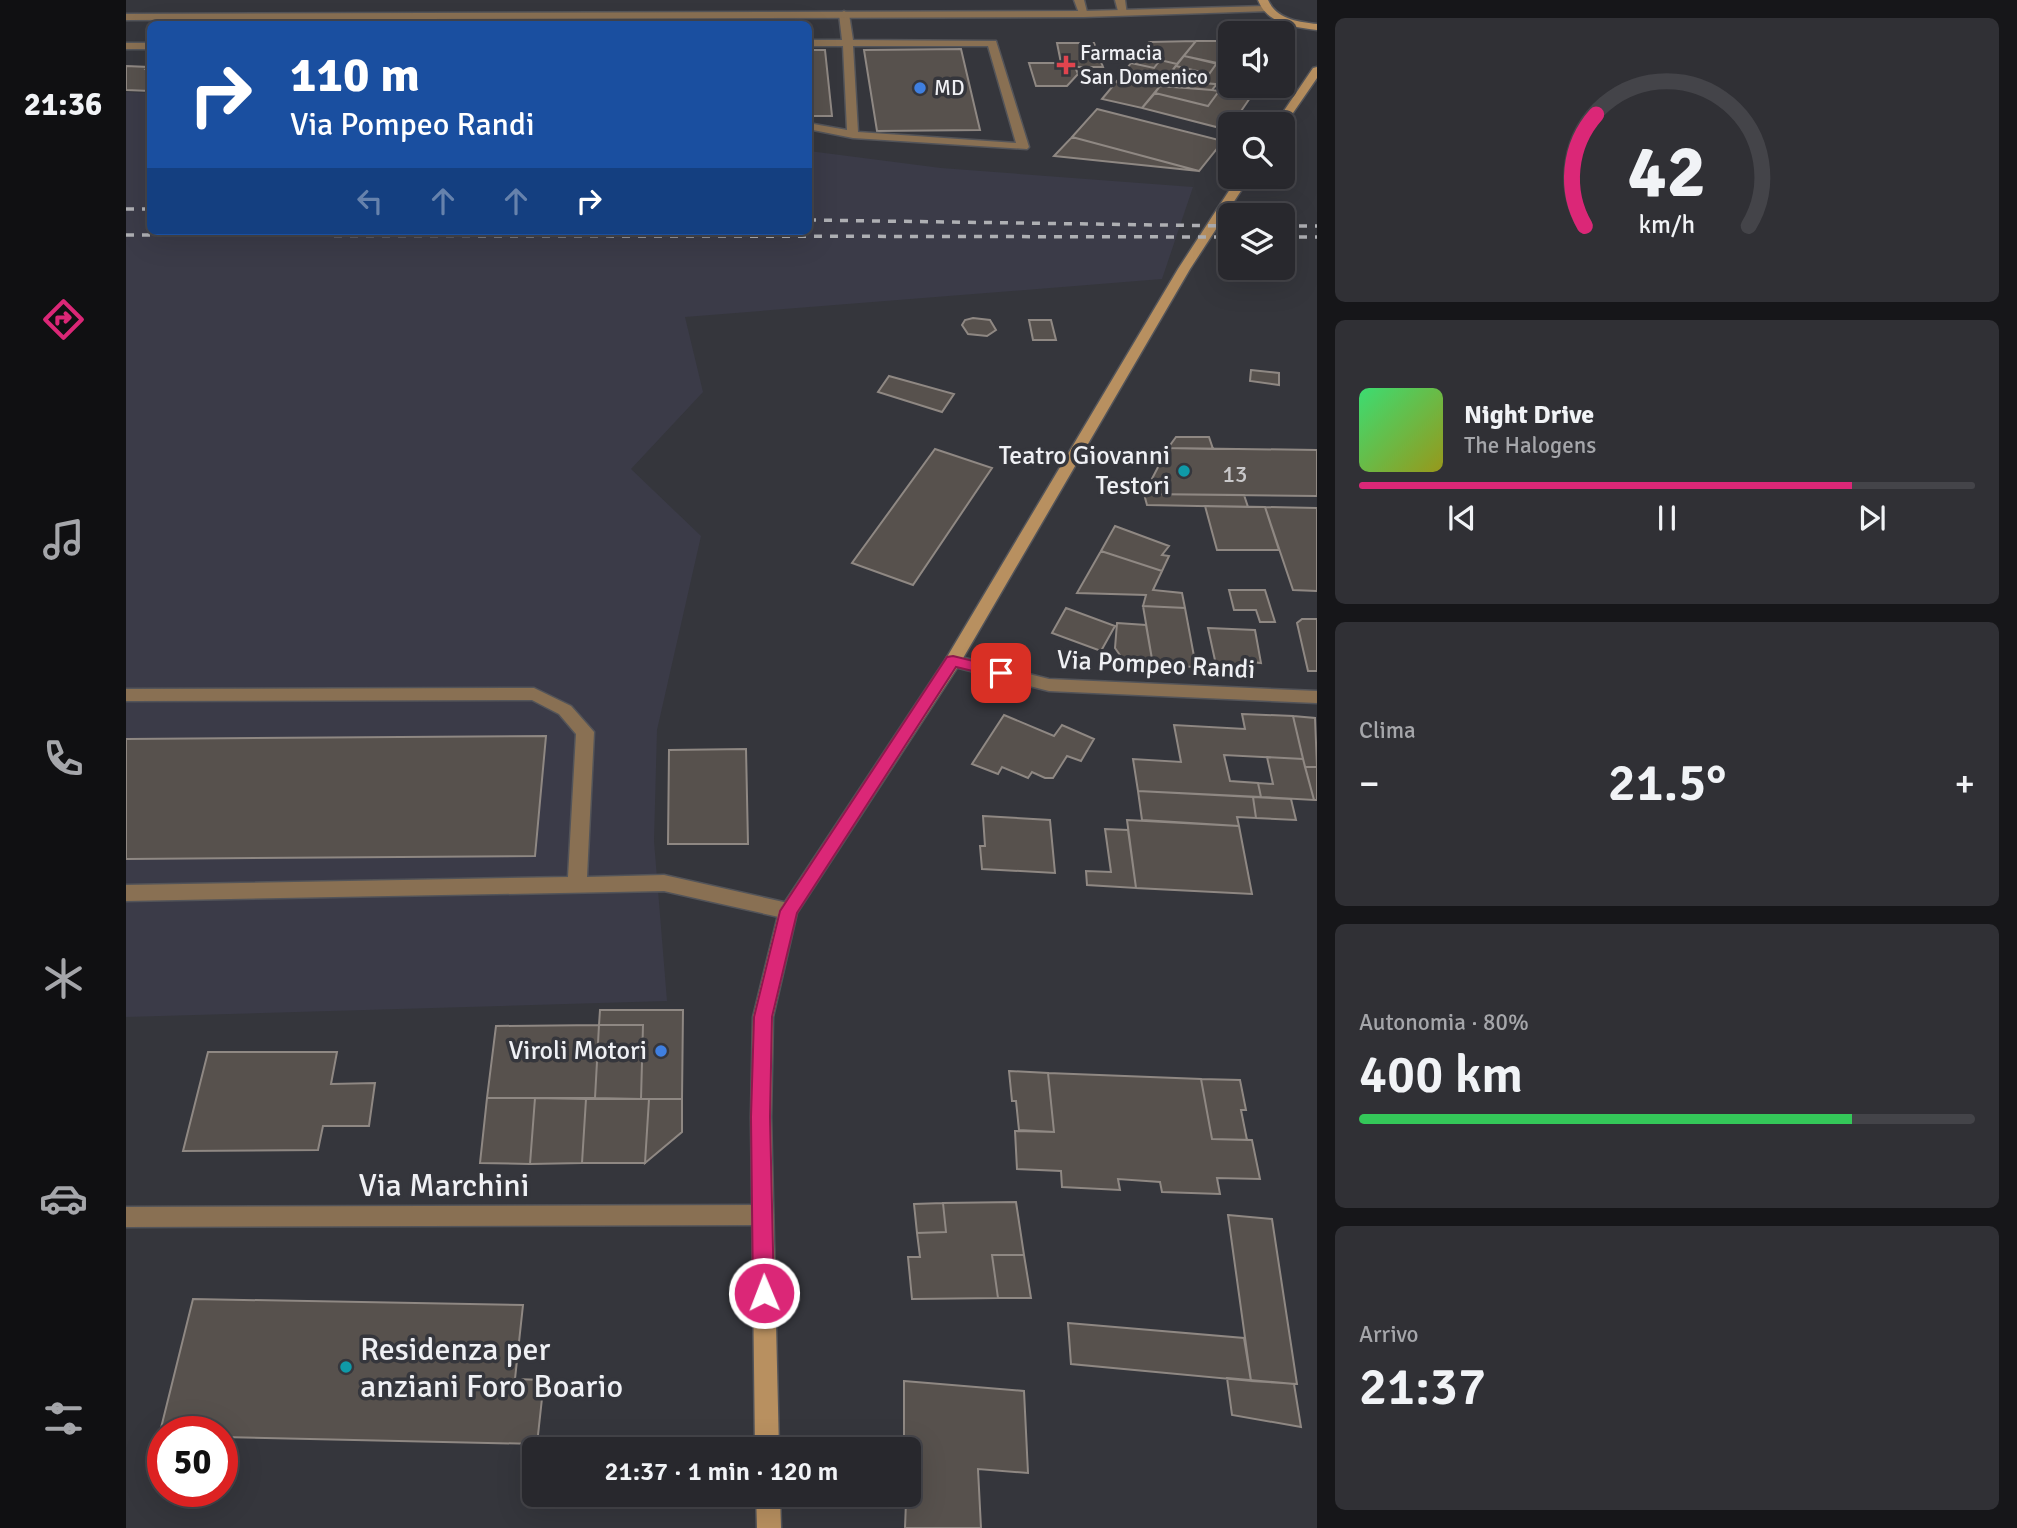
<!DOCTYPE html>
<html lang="it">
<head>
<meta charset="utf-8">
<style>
  body { margin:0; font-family:Signika,sans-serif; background:#303035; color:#f1f3f6; height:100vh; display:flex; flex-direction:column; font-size:26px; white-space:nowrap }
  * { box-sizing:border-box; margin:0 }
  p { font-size:23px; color:#a5a6aa }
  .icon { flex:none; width:38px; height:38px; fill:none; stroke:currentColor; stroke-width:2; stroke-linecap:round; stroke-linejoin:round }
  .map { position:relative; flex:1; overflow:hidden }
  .panel { display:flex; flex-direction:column; gap:18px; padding:18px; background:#161619; width:700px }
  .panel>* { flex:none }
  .banner { position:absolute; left:21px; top:21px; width:665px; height:214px; border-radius:10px; box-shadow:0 7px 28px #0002,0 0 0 2px #444449; background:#1a4fa0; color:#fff; overflow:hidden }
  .buttons { position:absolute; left:1092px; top:21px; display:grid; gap:14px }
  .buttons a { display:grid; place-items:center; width:77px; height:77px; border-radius:10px; background:#28282d; box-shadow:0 7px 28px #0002,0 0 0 2px #444449; font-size:35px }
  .speed { position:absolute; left:21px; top:1416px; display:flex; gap:14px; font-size:35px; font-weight:700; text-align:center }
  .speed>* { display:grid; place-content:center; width:91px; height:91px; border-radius:50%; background:#28282d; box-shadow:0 7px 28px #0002,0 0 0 2px #444449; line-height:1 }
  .speed .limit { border:10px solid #d22; background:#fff; color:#111 }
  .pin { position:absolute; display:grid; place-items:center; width:60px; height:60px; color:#fff; margin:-30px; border-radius:14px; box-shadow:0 4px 10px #0006 }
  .me { position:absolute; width:77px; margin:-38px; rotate:359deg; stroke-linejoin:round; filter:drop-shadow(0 0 5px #0008) }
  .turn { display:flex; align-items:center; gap:24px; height:147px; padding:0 28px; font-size:32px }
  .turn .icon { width:91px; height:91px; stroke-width:2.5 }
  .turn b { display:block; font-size:49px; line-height:60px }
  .lanes { display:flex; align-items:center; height:66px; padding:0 28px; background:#0003; justify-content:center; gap:35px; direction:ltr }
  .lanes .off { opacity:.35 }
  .big { font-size:52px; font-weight:600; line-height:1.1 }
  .panel .widget { flex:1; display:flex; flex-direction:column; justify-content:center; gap:10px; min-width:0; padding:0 24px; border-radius:10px; background:#303035 }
  .panel .dial { align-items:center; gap:0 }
  .dial svg { height:182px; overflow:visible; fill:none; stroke:#444449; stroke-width:7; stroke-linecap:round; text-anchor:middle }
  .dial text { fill:#f1f3f6; stroke:none }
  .song { display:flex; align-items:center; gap:21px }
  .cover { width:84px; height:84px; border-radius:10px; background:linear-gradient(135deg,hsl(140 70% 55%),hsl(60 70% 35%)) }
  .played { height:7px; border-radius:4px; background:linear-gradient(90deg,#db2777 80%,#444449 80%) }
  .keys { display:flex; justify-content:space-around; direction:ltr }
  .heat { display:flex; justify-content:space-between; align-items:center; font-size:38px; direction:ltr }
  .charge { height:10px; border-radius:5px; background:linear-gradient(90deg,#34c759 80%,#444449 0) }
  .trip { position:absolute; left:396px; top:1437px; width:399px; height:70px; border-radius:10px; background:#28282d; box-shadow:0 7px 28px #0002,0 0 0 2px #444449; font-weight:600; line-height:70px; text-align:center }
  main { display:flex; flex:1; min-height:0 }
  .menu { display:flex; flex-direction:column; width:126px; justify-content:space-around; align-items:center; background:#101012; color:#a5a6aa }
  .menu .icon { width:49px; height:49px }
  .menu .on { color:#db2777 }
  .menu b { font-size:32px; color:#f1f3f6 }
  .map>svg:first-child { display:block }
  .built { fill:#3b3b48 }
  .building { fill:#57514d; stroke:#8f8883; stroke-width:2 }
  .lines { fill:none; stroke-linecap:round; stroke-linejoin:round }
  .service-casing { stroke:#535459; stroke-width:3 }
  .minor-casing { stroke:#535459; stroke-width:3 }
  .secondary-casing { stroke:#535459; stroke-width:3 }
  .service { fill:#897053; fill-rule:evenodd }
  .minor { fill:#897053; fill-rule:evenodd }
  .secondary { fill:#b89060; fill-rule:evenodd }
  .rail { stroke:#aeafb3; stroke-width:3.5; stroke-dasharray:8 8; stroke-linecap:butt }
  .route { fill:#db2777; stroke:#8e194d; stroke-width:2 }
  .health-dot { fill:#e0444e; stroke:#35363c; stroke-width:2.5 }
  .shop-dot { fill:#3f7fe0; stroke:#35363c; stroke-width:2.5 }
  .culture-dot { fill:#0f9aa8; stroke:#35363c; stroke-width:2.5 }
  .labels { text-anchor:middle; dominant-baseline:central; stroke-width:7; stroke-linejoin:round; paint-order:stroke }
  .far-poi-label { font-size:21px; fill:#eff0f4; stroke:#35363c; text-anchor:start }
  .number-label { font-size:23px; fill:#c9c8ca }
  .poi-label { font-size:26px; fill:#eff0f4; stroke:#35363c; text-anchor:end }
  .street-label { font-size:26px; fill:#eff0f4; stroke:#35363c }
  .near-street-label { font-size:32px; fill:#eff0f4; stroke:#35363c }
  .near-poi-label { font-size:32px; fill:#eff0f4; stroke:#35363c; text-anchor:start }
</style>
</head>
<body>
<main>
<nav class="menu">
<b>21:36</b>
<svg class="icon on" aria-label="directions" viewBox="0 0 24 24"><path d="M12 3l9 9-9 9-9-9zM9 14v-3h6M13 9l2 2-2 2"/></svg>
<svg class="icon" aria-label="music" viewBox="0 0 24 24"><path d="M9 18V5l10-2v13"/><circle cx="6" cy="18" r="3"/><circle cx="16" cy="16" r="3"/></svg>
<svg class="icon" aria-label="phone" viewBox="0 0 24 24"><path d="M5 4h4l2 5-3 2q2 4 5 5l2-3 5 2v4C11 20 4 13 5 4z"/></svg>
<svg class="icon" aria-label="climate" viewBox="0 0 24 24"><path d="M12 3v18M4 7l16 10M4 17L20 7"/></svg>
<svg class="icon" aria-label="car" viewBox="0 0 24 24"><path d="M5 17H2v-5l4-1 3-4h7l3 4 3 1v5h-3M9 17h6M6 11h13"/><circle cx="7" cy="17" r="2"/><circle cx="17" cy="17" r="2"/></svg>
<svg class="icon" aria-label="filters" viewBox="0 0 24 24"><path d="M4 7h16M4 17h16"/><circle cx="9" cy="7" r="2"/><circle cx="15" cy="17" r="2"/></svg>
</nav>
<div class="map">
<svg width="1191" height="1528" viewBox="0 0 1191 1528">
  <rect width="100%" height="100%" fill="#35363c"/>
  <!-- built -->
  <path class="built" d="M0,92L24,93V231H682L683,151L815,168L1067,187L1036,279L559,317L577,392L505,469L575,536L531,730L528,841L541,1001L0,1017Z"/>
  <!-- building -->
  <path class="building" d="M1070,41L1051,64L1034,60L1028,68L1005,63L1023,42Z
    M1070,41H1104V67L1058,56Z
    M931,43H968L977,67H949L952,74L941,86H910L903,63H935Z
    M835,49L854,130L751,131L738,50Z
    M682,50H699L706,116H682Z
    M1058,56L1091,63L1083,74L1050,66Z
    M1034,60L1051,64L1039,80L996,75L1005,63L1028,68Z
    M1091,63L1104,67V86H1133L1124,98L1093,91L1097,85L1077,83Z
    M0,66L22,67L20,69H24V91L0,90Z
    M1050,66L1083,74L1077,83L1039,80Z
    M996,75L1039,80L1016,108L976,99Z
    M1052,82L1077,83L1091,84L1086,90L1052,87Z
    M1034,86L1086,90L1093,91L1082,106L1029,93Z
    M1093,91L1124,98L1102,130L1016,108L1029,93L1082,106Z
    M971,109L1097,141L1073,171L946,137Z
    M946,137L1073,171L928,156Z
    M847,318L864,320L870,330L861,336L842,334L836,325L839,320Z
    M903,320H925L930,340H907Z
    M1125,370L1153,373V385L1124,381Z
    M763,376L828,394L816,412L752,392Z
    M1050,437H1083L1087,449L1042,448Z
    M1042,448L1191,450V496L1018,494Z
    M809,449L866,468L787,585L726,563Z
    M1018,494L1118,495L1122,507L1021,505Z
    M1079,506L1139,507L1153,550H1091Z
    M1139,507L1191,508V591L1167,590Z
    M989,526L1043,546L1036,555L1043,556L1036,571L975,551Z
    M975,551L1036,571L1027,590L1056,593L1059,608L1017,606L1020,595L951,593Z
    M1103,590H1139L1149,622H1134L1130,610H1108Z
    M1017,606L1059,608L1070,667L1027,665Z
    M940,608L989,626L975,651L926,633Z
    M1176,619H1191V671H1182L1171,623Z
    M991,623L1020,625L1027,665L996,664V658L989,648Z
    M1082,628L1129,630L1135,663L1117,661L1118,666L1090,665Z
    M1116,714L1167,716L1177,759L1098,755L1104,781L1132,783L1135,797L1012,791L1007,759L1055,762L1048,725L1119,729Z
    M878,715L928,736L936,725L968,739L955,761L941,756L927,778H919L906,772L902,778L876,767L872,774L846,764Z
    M1167,716L1189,718L1191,767H1179Z
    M420,736L409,856L0,859V739Z
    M620,749L622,844H542L543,750Z
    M1141,757L1177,759L1188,800L1135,797L1132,783L1147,784Z
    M1179,767H1191V800H1188Z
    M1012,791L1127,797L1130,818L1111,817L1113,826L1016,820Z
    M1127,797L1165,799L1170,820L1130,818Z
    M857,816L924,820L929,873L856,869L854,846H859Z
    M1001,820L1113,826L1126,894L1010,888Z
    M979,829L1002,830L1010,888L961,885L960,871L985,872Z
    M474,1010H557L556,1099H515L517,1025H473Z
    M473,1025H517L515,1099L469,1098Z
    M473,1025L469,1098H361L370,1026Z
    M82,1052H211L205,1084L249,1083L243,1126H197L192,1150L57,1151Z
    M883,1071L922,1073L928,1132L893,1130L890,1101H886Z
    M922,1073L1075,1079L1086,1139L1126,1140L1134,1179L1091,1178L1094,1194L1036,1192L1034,1182L992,1179L994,1190L936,1187L935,1171L891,1169L889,1131L928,1132Z
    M1075,1079L1114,1080L1120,1110H1115L1121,1140L1086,1139Z
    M361,1098H409L404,1164L354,1163Z
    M409,1098L460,1099L456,1163L404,1164Z
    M460,1099H523L519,1163H456Z
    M523,1099H556V1132L519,1163Z
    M890,1202L898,1255H866L872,1298L786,1299L782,1257H794L791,1233L820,1232L817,1203Z
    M817,1203L820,1232L791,1233L788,1204Z
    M1102,1215L1146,1219L1171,1384L1125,1381Z
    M866,1255H898L905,1298H872Z
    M67,1299L397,1305L389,1379L418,1380L411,1444L96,1437V1432H37V1436H33Z
    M942,1323L1118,1338L1125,1381L945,1364Z
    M1101,1378L1168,1384L1175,1427L1106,1415Z
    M778,1381L898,1391L902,1473L852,1469L855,1528H779L782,1449H778Z"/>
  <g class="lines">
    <defs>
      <path id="service" d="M948,0H958L962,16H954Z
        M989,0H999L1001,15H993Z
        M718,11L723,14L727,40L870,41L903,147L901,149L727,138L682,129V123L721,130L717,46H682V40H716L713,14ZM727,46H862L890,143L732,132Z
        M266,14L275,16L264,24H253Z
        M0,43H24V49H0Z
        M408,688L445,706L468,732L461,877L538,875L662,903L669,906L671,911L669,916L662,919L538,891L0,901V885L442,877L450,734L433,714L406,700L0,701V689Z"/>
      <path id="minor" d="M1140,6L1145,9L1144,11L958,17L0,20V14L958,11Z
        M827,655L923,679L1191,691V703L923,691L821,665L819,661L821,657Z
        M636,1205L644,1208L647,1215L644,1222L636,1225L0,1227V1207Z"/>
      <path id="secondary" d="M1132,0H1142C1150,19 1173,22 1191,24V30C1168,27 1141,24 1132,0Z
        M1191,67V78L1158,126L1149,124L1187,68Z
        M1112,177H1124L1064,269L833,665L671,913L647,1017L645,1117L653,1449H629L625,1117L627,1017L653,911L821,657L1052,269Z
        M630,1494H654L655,1528H631Z"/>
    </defs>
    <!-- service casing -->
    <use href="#service" class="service-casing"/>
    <!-- minor casing -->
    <use href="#minor" class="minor-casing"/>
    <!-- secondary casing -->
    <use href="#secondary" class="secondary-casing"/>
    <!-- service -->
    <use href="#service" class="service"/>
    <!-- minor -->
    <use href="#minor" class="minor"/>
    <!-- secondary -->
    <use href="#secondary" class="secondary"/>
    <!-- rail -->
    <path class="rail" d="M0,209H24
      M682,220L1104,226
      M1157,226H1191
      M0,235L1104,237
      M1157,237H1191"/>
  </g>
  <!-- route -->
  <path class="route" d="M827,656L880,669L882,673L875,678L830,667L671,913L646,1017L644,1117L648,1293L645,1300L638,1303L630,1300L627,1293L625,1117L628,1017L654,911L821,657Z"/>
  <!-- markers -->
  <path class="health-dot" d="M936.5 54.5h7v7h7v7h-7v7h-7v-7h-7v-7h7z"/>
  <g class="shop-dot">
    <circle cx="794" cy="88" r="7"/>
    <circle cx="535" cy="1051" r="7"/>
  </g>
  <g class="culture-dot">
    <circle cx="1058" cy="471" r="7"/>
    <circle cx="220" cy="1367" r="7"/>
  </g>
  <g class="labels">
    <!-- far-poi labels -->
    <g class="far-poi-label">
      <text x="954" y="53">Farmacia<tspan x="954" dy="24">San Domenico</tspan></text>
      <text x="808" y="88">MD</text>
    </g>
    <!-- number labels -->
    <g class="number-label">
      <text x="1109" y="474">13</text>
    </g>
    <!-- poi labels -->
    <g class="poi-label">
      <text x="1044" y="456">Teatro Giovanni<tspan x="1044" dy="30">Testori</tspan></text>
      <text x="521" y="1051">Viroli Motori</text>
    </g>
    <!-- street labels -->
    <g class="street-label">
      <text transform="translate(1030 665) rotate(3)">Via Pompeo Randi</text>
    </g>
    <!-- near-street labels -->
    <g class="near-street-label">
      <text x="318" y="1185">Via Marchini</text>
    </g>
    <!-- near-poi labels -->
    <g class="near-poi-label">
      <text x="234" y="1349">Residenza per<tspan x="234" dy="37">anziani Foro Boario</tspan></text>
    </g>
  </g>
</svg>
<div class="buttons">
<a><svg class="icon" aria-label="sound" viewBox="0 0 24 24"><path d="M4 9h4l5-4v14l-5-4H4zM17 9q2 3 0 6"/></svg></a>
<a><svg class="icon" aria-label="search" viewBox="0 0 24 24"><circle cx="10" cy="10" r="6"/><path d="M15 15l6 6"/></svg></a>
<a><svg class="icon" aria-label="layers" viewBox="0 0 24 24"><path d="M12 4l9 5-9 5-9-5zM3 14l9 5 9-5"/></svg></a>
</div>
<div class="speed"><div class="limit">50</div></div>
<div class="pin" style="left:875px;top:673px;background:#d93025"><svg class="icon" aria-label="arrive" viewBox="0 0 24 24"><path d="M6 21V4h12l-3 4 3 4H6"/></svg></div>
<svg class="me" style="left:638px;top:1293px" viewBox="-20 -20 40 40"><circle r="17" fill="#db2777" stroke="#fff" stroke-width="3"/><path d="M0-11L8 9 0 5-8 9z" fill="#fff"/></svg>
<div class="trip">21:37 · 1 min · 120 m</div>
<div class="banner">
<div class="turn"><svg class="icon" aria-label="right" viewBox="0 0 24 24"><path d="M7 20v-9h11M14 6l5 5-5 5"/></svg><div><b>110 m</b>Via Pompeo Randi</div></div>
<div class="lanes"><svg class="icon off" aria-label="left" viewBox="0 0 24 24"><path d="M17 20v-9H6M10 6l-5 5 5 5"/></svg><svg class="icon off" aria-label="ahead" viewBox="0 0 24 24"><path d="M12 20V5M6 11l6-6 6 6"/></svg><svg class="icon off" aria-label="ahead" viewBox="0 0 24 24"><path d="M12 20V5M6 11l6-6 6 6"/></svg><svg class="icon" aria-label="right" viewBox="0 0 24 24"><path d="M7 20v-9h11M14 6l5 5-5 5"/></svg></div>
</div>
</div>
<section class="panel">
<div class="widget dial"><svg viewBox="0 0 100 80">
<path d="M14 69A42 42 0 1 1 86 69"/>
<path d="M14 69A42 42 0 0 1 19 20" stroke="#db2777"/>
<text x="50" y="56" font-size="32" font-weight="700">42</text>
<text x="50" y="72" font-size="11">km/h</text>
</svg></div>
<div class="widget">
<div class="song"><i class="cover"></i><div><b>Night Drive</b><p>The Halogens</p></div></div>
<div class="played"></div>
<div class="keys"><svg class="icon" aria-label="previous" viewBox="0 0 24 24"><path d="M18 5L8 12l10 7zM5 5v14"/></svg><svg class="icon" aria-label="pause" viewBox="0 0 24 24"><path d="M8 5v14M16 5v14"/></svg><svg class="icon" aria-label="next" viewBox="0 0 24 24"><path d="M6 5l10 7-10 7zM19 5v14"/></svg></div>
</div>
<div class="widget"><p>Clima</p>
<div class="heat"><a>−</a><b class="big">21.5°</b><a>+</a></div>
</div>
<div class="widget"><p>Autonomia · 80%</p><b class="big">400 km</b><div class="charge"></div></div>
<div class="widget"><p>Arrivo</p><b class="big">21:37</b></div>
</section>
</main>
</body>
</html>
